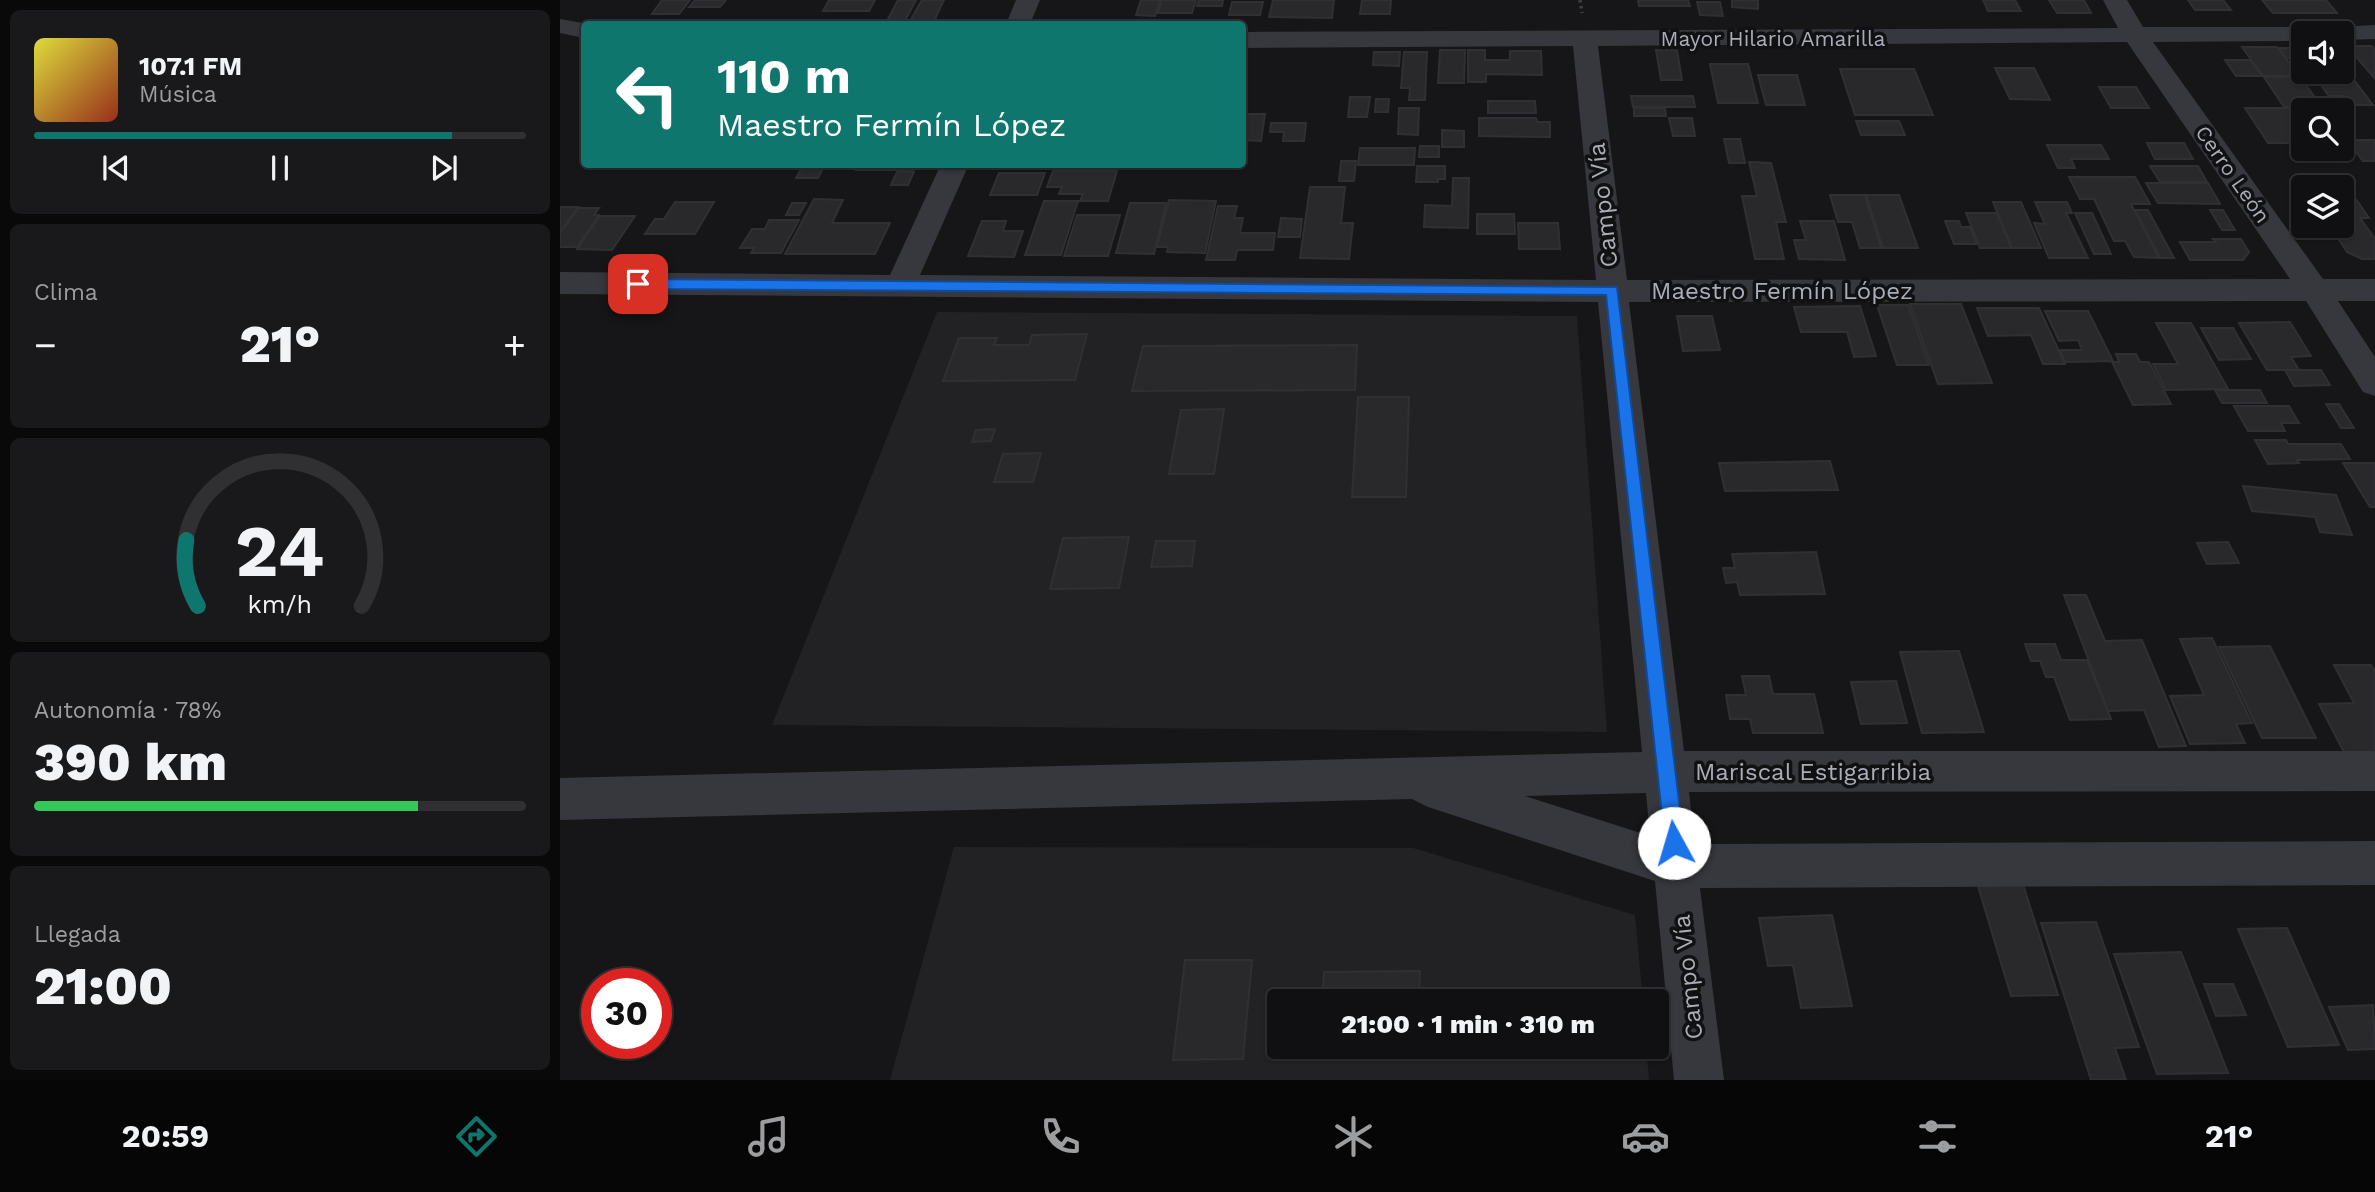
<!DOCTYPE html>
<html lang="es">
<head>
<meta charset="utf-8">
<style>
  body { margin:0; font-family:"Work Sans",sans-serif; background:#19191b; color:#f1f3f6; height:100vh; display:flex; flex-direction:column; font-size:26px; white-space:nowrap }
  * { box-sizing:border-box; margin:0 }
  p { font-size:23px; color:#9c9d9f }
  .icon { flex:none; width:38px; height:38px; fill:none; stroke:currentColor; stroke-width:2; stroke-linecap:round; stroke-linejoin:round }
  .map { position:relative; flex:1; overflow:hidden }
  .side { display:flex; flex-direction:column; gap:10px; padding:10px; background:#09090a; width:560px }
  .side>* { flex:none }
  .guide { position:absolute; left:21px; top:21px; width:665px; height:147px; border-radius:7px; box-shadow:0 2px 5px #0004,0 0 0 2px #303032; background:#0f766e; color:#fff; overflow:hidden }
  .tools { position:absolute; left:1731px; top:21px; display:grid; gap:14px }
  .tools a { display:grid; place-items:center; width:63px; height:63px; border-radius:7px; background:#101012; box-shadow:0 2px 5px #0004,0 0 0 2px #303032; font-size:35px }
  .speed { position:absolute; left:21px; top:968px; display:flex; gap:14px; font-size:35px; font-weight:700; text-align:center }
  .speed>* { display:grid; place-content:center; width:91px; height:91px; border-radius:50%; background:#101012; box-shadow:0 2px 5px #0004,0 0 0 2px #303032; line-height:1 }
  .speed .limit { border:10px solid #d22; background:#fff; color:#111 }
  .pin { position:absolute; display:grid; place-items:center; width:60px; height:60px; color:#fff; margin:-30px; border-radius:14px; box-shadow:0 4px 10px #0006 }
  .me { position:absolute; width:77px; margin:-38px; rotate:354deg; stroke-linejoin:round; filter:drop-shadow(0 0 5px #0008) }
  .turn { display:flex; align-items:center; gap:24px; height:147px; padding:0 21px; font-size:32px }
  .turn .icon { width:91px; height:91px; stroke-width:2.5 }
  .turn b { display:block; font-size:49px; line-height:60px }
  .big { font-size:52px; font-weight:800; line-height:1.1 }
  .side .tile { flex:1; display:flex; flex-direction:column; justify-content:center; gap:10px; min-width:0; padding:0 24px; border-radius:10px; background:#19191b }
  .side .dial { align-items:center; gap:0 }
  .dial svg { height:182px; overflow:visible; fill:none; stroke:#303032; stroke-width:7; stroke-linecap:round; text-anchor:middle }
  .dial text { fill:#f1f3f6; stroke:none }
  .song { display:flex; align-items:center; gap:21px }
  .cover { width:84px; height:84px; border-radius:10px; background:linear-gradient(135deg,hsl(60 70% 55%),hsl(10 70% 35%)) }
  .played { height:7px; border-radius:4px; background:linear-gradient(90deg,#0f766e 85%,#303032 85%) }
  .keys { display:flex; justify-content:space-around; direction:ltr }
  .heat { display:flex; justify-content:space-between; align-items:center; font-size:38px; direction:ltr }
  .charge { height:10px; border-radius:5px; background:linear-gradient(90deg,#34c759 78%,#303032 0) }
  .trip { position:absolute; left:707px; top:989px; width:402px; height:70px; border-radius:7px; background:#101012; box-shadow:0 2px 5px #0004,0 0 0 2px #303032; font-weight:800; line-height:70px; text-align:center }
  .dock { display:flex; height:112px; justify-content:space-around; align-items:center; background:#060607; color:#9c9d9f }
  .dock .icon { width:49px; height:49px }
  .dock .active { color:#0f766e }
  .dock b { font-size:32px; color:#f1f3f6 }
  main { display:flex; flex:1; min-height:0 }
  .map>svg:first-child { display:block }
  .built { fill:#222225 }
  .building { fill:#29292c; stroke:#303034; stroke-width:2 }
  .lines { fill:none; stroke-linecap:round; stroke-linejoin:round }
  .path { stroke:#3d3f44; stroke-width:3.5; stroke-dasharray:2.5 3.5; stroke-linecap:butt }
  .street { fill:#37383d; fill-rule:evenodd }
  .route { fill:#1a73e8; stroke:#114b97; stroke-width:2 }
  .labels { text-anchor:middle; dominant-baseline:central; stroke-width:7; stroke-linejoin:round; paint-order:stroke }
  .far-street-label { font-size:21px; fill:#a8adb8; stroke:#111113 }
  .street-label { font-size:24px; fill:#a8adb8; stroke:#111113 }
</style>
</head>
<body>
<main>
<section class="side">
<div class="tile">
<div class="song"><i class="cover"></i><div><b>107.1 FM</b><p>Música</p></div></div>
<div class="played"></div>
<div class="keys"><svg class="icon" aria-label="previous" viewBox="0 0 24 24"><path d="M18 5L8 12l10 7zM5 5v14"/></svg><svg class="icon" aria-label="pause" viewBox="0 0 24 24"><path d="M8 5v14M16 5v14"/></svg><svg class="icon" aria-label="next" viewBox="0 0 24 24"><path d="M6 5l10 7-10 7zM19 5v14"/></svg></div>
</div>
<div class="tile"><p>Clima</p>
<div class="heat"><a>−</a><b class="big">21°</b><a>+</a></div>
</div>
<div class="tile dial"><svg viewBox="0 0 100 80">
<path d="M14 69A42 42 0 1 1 86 69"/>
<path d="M14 69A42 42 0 0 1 9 40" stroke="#0f766e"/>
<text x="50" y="56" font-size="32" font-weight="700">24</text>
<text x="50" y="72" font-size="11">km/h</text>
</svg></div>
<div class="tile"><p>Autonomía · 78%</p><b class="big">390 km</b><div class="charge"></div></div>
<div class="tile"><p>Llegada</p><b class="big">21:00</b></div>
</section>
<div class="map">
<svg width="1815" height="1080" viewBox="0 0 1815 1080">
  <rect width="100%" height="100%" fill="#161618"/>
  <!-- built -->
  <path class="built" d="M377,312L1017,316L1047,732L212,725Z
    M394,847L853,848L1075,915L1083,1001H719V1046L1086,1047L1089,1080H330Z"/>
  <!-- building -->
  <path class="building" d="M102,0H130L119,14H92Z
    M135,0H166L160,7H129Z
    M269,0H315L309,11H263Z
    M338,0H356L345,21H327Z
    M362,0H384L374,21H350Z
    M581,0H600L595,16L576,15Z
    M602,0H636L632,13H598Z
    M639,0H663L662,6H637Z
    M713,0H774L772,18L709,17Z
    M802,0H831L830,14H800Z
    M1078,0H1128L1130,6H1079Z
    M1172,0H1198V9L1172,7Z
    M1423,0H1455L1461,11H1428Z
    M1489,0H1524L1531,13H1497Z
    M1628,0H1663L1671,10H1635Z
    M1702,0H1766L1777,13H1713Z
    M672,2H703L700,15H669Z
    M1137,2H1160L1163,16L1140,15Z
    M1787,46H1812L1815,50V79Z
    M1682,47H1717L1739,76H1703Z
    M1719,48H1733L1739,55H1743V60L1726,58Z
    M880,50H905L904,83H878Z
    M908,50H925V60H950V51H981L982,75L926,74V82H908Z
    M1096,50H1117L1122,80H1101Z
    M814,52H840L839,66L813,65Z
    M844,52H867L865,100H849L850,88H841Z
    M1665,60H1690L1702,76H1676Z
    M1150,64H1188L1198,103H1158Z
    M1782,64L1813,105H1789L1783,96H1769L1760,84H1779L1771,74H1753L1751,72H1782Z
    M1435,68H1474L1490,100L1450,99Z
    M1280,69H1354L1373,115H1295Z
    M1198,75H1237L1245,105H1206Z
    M1704,77H1740L1762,107H1724Z
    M1539,87H1576L1589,108H1551Z
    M1071,96H1133L1135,107H1073Z
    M790,97H810L807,117H788Z
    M816,99H829L828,112H815Z
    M928,101H975L976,113H928Z
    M839,108H859L858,135L838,134Z
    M1074,108H1105L1106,116H1074Z
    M1685,108H1763L1764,110H1743V143H1708Z
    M682,114H705L701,141L682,140Z
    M919,118H976L977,122H990V137L919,136Z
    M1109,118H1132L1135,136H1113Z
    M1296,121H1339L1345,135H1301Z
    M711,123H746L744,141H723L724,132H710Z
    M882,130L904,131V147H882Z
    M1164,139H1180L1185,163H1169Z
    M1787,140H1815V161H1803Z
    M1587,143H1624L1633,159H1595Z
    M1487,145H1541L1549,159H1511L1515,168H1498Z
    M860,146H879V157H859Z
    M800,148H855L854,165H798Z
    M781,161H796L794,181H779Z
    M1189,162L1211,163L1226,222H1216L1224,259H1195L1182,196H1197Z
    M244,164H265L258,178H236Z
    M298,164H355L353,170H296Z
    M461,164H511L510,167H460Z
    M857,166H885V179H878V182H856Z
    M1590,166H1638L1647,182H1600Z
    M493,171H557L548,201H520L523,194H499L502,187H487Z
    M337,172H354L348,185H331Z
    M439,173H485L477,195H430Z
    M1509,177H1575L1590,204H1571L1599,258L1574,257L1565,241H1554L1534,199H1520Z
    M893,178H909L908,228L864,227L865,205L892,206Z
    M1586,183H1648L1660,204L1598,203Z
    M750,187H785L781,223H793L789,259L740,258Z
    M1270,195H1305L1321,248H1300L1292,222H1278Z
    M1306,195H1339L1358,248H1323Z
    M1782,195H1793L1809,218H1800L1815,239V259H1802L1787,252L1770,226H1782Z
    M254,199L283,200L272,223H330L315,254H225Z
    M609,200L656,201L645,253L607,252L608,247H597Z
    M484,201H518L501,255H465Z
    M115,202H154L135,234H85L95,219H104Z
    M1433,202H1461L1481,248H1452Z
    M1475,202H1507L1512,213H1506L1528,258H1489L1474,223L1485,224Z
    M232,203H246L239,215H226Z
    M570,203H606L594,254L556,253Z
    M658,206H677L674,218H683L680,233H715L713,250H677L675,260H646Z
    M0,207H18L0,232Z
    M19,208H39L34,215H39L17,247H0V233Z
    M1575,210H1588L1614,258H1600Z
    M1650,210H1663L1675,230H1662Z
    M1406,213H1437L1451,248H1420Z
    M1515,213H1532L1551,254H1534Z
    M917,214H954L955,234H917Z
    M517,215H560L548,256H504Z
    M40,216H75L52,250L17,249Z
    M721,218L742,219L740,237H718Z
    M209,220H239L221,253H191L194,248H180L192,229H205Z
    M422,221H446L443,231H463L454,257L408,256Z
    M1240,221H1274L1285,260L1239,259L1234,240H1246Z
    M1385,221H1399L1401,227H1410L1417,244H1394Z
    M958,223H998L1000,249H959Z
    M1653,239H1681L1689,252L1683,260H1630L1620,242H1656Z
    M1350,304H1401L1432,383L1378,384Z
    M1317,305H1348L1369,365H1337Z
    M1300,306L1316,356L1294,357L1287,332H1241L1234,307Z
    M1417,308H1479L1505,364H1483L1471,335L1428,336Z
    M1485,311H1528L1553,361L1505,362L1500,350H1522L1518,340L1499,341Z
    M1117,316H1152L1160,350L1123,351Z
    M1730,322L1751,356L1731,357L1739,370H1707L1679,323Z
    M1596,323H1631L1668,389L1606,390L1593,364H1618Z
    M1641,328H1673L1691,359L1659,360Z
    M527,334L515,380L383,381L399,338H437L434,345H469L472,335Z
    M797,345L795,390L572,391L583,346Z
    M1556,354H1576L1580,362H1589L1611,404L1573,405L1552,362H1559Z
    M1725,370H1761L1770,385L1734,386Z
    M1655,390H1700L1707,403H1662Z
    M798,397H849L846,497H792Z
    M1766,404H1779L1794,428H1781Z
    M1674,406H1729L1739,423H1721L1725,431H1688Z
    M664,409L654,474H609L621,410Z
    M435,429L431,441L412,442L416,430Z
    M1695,440H1726L1728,444H1781L1790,459L1737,460L1739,463L1708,464Z
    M481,453L473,482H434L443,454Z
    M1270,461L1278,490L1165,491L1159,463Z
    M1783,463H1815V507H1810Z
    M1683,486L1776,495L1792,535L1760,532L1755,517L1692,511Z
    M569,537L559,588L490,589L503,538Z
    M596,541H635L632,566L591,567Z
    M1668,542L1679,563L1647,564L1637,543Z
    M1256,552L1265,594L1180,595L1177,582L1166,583L1163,568H1175L1172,554Z
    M1504,595H1526L1545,641L1582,640L1626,746L1599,747L1584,710L1548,711Z
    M1652,638L1692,723L1676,724L1685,743L1630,744L1610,696L1644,695L1620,639Z
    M1465,644H1495L1501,660H1527L1551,719L1510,720L1494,677H1486L1480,661H1471Z
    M1710,646L1756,738H1702L1659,647Z
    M1399,651L1424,732L1362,733L1340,652Z
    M1774,665H1811L1815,671V759L1788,760L1759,704L1794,703Z
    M1182,676H1209L1213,694H1254L1263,733H1193L1190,719H1170L1166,695H1186Z
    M1336,681L1347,723L1301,724L1291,682Z
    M1462,881L1498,995L1451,996L1417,883Z
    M1272,915L1292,1006L1241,1008L1233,965L1208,966L1199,918Z
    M1536,922L1579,1047L1555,1048L1566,1080H1531L1481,923Z
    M1727,928L1779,1045L1728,1047L1678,929Z
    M1621,952L1668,1073L1597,1074L1554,954Z
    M625,960H692L683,1059L613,1060Z
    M860,971L859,1001H762L764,972Z
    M1644,984H1673L1686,1015L1656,1016Z
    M1813,1005L1815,1049L1788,1050L1769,1007Z"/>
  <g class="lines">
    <!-- path -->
    <path class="path" d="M1020,0L1022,13"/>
    <!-- street -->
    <path class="street" d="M456,0H480L470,24H446Z
      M1543,0H1567L1583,27H1743L1754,32L1757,28L1815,25V39L1782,40V33H1743V41L1593,42L1763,279H1815V301H1778L1815,357V396L1803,392L1746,301L1069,302L1124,751H1815V791L1129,792L1135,844L1815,841V885L1140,888L1164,1080H1114L1095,881L868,807L852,799L0,820V778L1082,752L1038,302L0,294V272L330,275L381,164H409L360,275L1036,280L1013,46L682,48V32L1558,28ZM1567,42L1730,279L1067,280L1038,46ZM1086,793L1090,836L965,796Z
      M0,19L28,24H24V38L0,33Z"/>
  </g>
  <!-- route -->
  <path class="route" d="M78,279L1057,287L1124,843L1121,849L1114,852L1107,849L1105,843L1046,295L78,289L72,284Z"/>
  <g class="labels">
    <!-- far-street labels -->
    <g class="far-street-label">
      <text x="1213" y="38">Mayor Hilario Amarilla</text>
      <text transform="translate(1673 174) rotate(55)">Cerro León</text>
    </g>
    <!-- street labels -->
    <g class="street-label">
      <text transform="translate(1043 205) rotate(-96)">Campo Vía</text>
      <text x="1222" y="291">Maestro Fermín López</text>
      <text x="1253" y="772">Mariscal Estigarribia</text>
      <text transform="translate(1128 977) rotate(-96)">Campo Vía</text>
    </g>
  </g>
</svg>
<div class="tools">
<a><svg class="icon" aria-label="sound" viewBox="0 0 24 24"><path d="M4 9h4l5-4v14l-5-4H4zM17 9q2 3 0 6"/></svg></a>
<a><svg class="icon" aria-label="search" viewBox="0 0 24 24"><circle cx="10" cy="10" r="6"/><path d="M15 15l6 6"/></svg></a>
<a><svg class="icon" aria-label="layers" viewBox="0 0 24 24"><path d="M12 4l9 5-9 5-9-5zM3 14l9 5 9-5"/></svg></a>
</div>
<div class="speed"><div class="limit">30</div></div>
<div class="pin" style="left:78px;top:284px;background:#d93025"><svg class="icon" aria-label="arrive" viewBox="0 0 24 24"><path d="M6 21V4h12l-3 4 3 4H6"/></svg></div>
<svg class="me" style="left:1114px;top:843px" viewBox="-20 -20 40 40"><circle r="19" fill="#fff"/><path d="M0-13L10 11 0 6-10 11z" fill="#1a73e8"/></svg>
<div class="trip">21:00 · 1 min · 310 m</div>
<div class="guide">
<div class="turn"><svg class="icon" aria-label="left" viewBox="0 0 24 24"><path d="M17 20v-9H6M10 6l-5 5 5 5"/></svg><div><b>110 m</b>Maestro Fermín López</div></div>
</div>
</div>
</main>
<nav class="dock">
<b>20:59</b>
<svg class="icon active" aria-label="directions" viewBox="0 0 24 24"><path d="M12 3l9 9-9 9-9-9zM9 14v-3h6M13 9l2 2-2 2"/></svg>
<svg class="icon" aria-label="music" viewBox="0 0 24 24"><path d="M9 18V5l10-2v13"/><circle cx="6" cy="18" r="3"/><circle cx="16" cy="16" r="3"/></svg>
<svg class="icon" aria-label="phone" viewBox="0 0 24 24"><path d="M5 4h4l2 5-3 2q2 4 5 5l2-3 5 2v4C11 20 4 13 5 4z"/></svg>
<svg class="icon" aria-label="climate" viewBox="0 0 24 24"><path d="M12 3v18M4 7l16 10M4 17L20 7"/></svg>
<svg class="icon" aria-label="car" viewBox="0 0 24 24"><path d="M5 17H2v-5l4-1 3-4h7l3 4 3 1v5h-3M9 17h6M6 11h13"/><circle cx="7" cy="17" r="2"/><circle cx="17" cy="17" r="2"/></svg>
<svg class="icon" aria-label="filters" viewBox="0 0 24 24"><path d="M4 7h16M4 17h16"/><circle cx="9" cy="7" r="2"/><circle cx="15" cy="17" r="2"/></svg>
<b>21°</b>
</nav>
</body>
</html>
